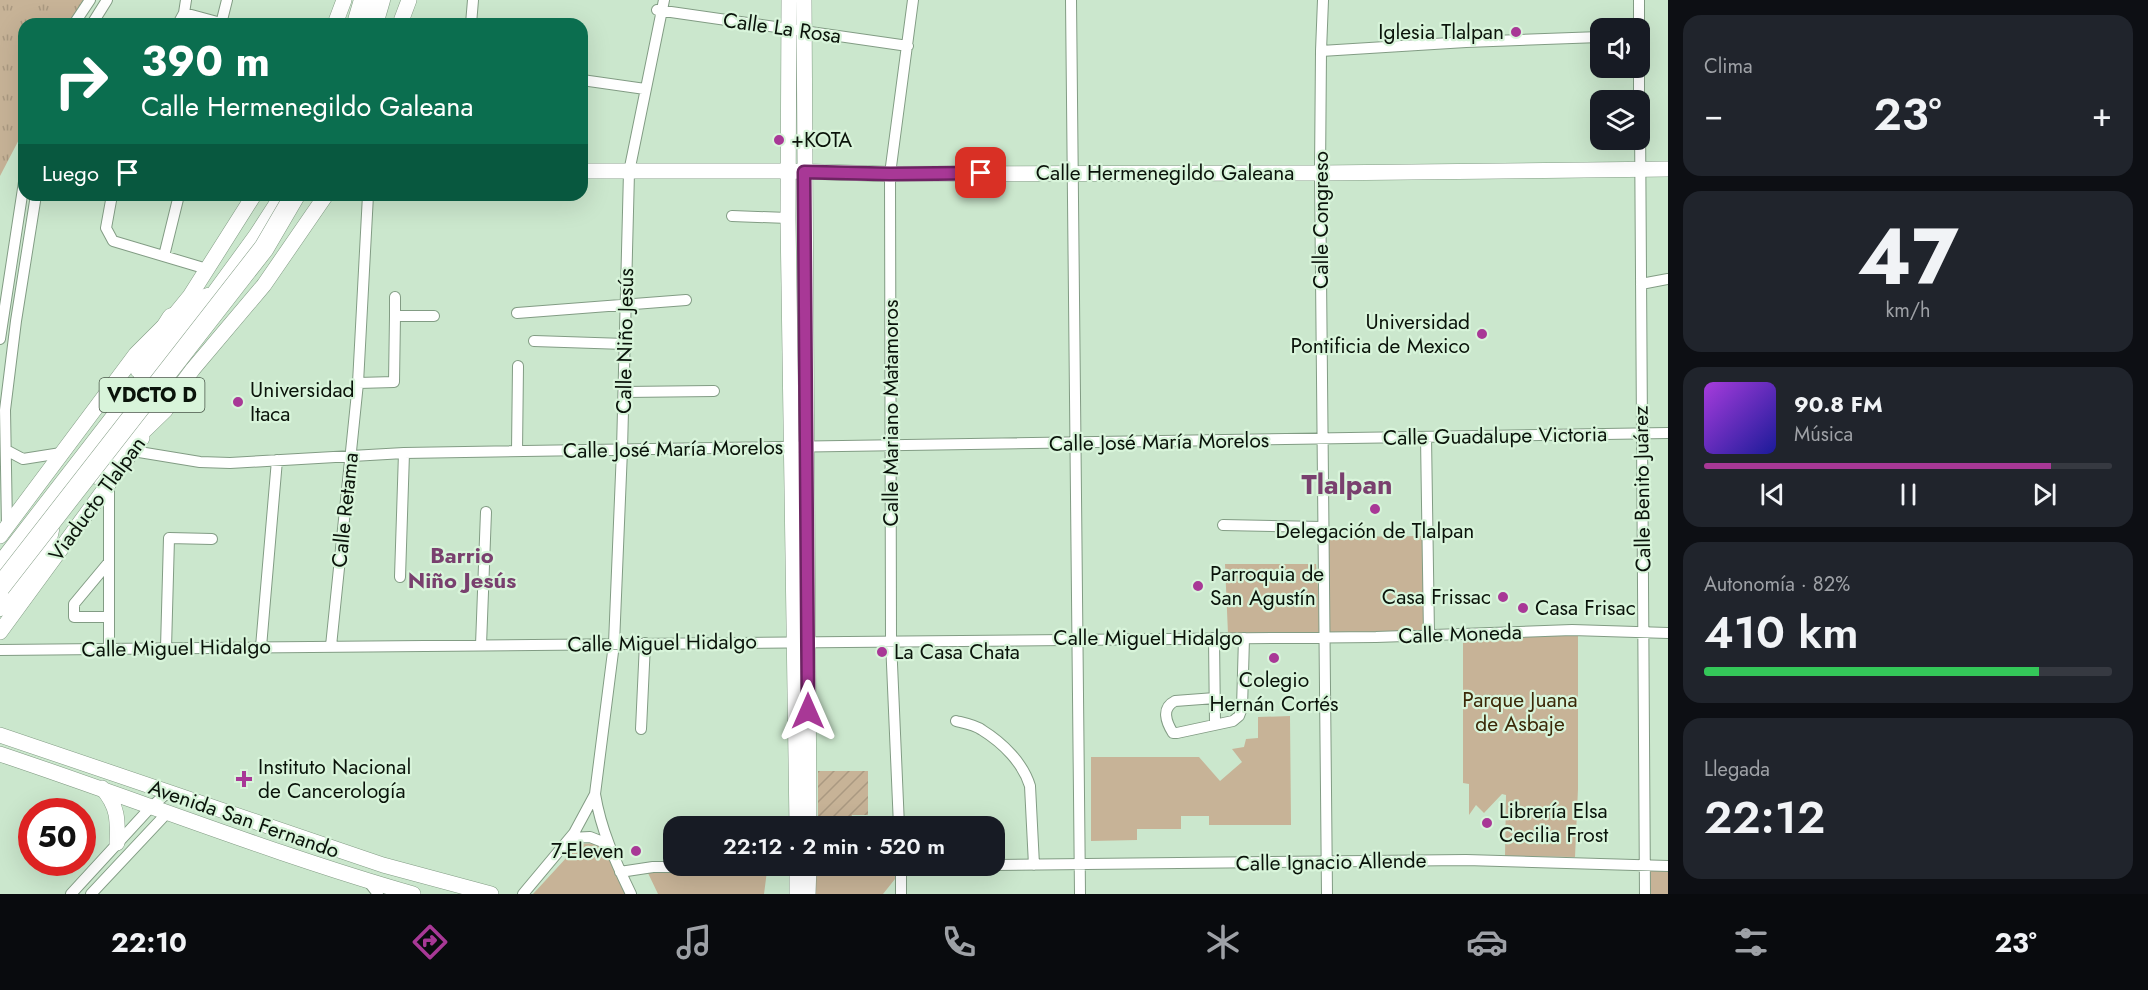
<!DOCTYPE html>
<html lang="es">
<head>
<meta charset="utf-8">
<style>
  body { margin:0; font-family:Jost,sans-serif; background:#20242c; color:#f1f3f6; height:100vh; display:flex; flex-direction:column; font-size:22px; white-space:nowrap }
  * { box-sizing:border-box; margin:0 }
  p { font-size:20px; color:#9ea1a6 }
  .icon { flex:none; width:33px; height:33px; fill:none; stroke:currentColor; stroke-width:2; stroke-linecap:round; stroke-linejoin:round }
  .map { position:relative; flex:1; overflow:hidden }
  .drawer { display:flex; flex-direction:column; gap:15px; padding:15px; background:#0d0f14; width:480px }
  .drawer>* { flex:none }
  .hud { position:absolute; left:18px; top:18px; width:570px; height:183px; border-radius:18px; box-shadow:0 6px 24px #0002; background:#0b6e4f; color:#fff; overflow:hidden }
  .controls { position:absolute; left:1590px; top:18px; display:grid; gap:12px }
  .controls a { display:grid; place-items:center; width:60px; height:60px; border-radius:12px; background:#171b24; box-shadow:0 6px 24px #0002; font-size:30px }
  .speed { position:absolute; left:18px; top:798px; display:flex; gap:12px; font-size:30px; font-weight:700; text-align:center }
  .speed>* { display:grid; place-content:center; width:78px; height:78px; border-radius:50%; background:#171b24; box-shadow:0 6px 24px #0002; line-height:1 }
  .speed .limit { border:9px solid #d22; background:#fff; color:#111 }
  .pin { position:absolute; display:grid; place-items:center; width:51px; height:51px; color:#fff; margin:-26px; border-radius:12px; box-shadow:0 3px 9px #0006 }
  .me { position:absolute; width:66px; margin:-33px; rotate:0deg; stroke-linejoin:round; filter:drop-shadow(0 0 4px #0008) }
  .turn { display:flex; align-items:center; gap:21px; height:126px; padding:0 24px; font-size:27px }
  .turn .icon { width:78px; height:78px; stroke-width:2.5 }
  .turn b { display:block; font-size:42px; line-height:51px }
  .then { display:flex; align-items:center; height:57px; padding:0 24px; background:#0003; gap:12px; font-size:22px }
  .big { font-size:45px; font-weight:600; line-height:1.1 }
  .drawer .tile { flex:1; display:flex; flex-direction:column; justify-content:center; gap:9px; min-width:0; padding:0 21px; border-radius:18px; background:#20242c }
  .drawer .dial { align-items:center; gap:0 }
  .dial b { font-size:78px; line-height:1 }
  .song { display:flex; align-items:center; gap:18px }
  .cover { width:72px; height:72px; border-radius:9px; background:linear-gradient(135deg,hsl(280 70% 55%),hsl(240 70% 35%)) }
  .played { height:6px; border-radius:3px; background:linear-gradient(90deg,#a83896 85%,#363941 85%) }
  .keys { display:flex; justify-content:space-around; direction:ltr }
  .heat { display:flex; justify-content:space-between; align-items:center; font-size:33px; direction:ltr }
  .charge { height:9px; border-radius:4px; background:linear-gradient(90deg,#34c759 82%,#363941 0) }
  .trip { position:absolute; left:663px; top:816px; width:342px; height:60px; border-radius:18px; background:#171b24; box-shadow:0 6px 24px #0002; font-weight:600; line-height:60px; text-align:center }
  .dock { display:flex; height:96px; justify-content:space-around; align-items:center; background:#090b0e; color:#9ea1a6 }
  .dock .icon { width:42px; height:42px }
  .dock .active { color:#a83896 }
  .dock b { font-size:27px; color:#f1f3f6 }
  main { display:flex; flex:1; min-height:0 }
  .map>svg:first-child { display:block }
  .grass { fill:url(#grass-tufts) }
  .park { fill:#c7b397 }
  .garden { fill:url(#garden-furrows) }
  .lines { fill:none; stroke-linecap:round; stroke-linejoin:round }
  .street-casing { stroke:#829c84; stroke-width:12 }
  .secondary-casing { stroke:#829c84; stroke-width:16 }
  .highway-casing { stroke:#829c84; stroke-width:21 }
  .street { stroke:#fff; stroke-width:10 }
  .secondary { stroke:#fff; stroke-width:15 }
  .highway { stroke:#fff; stroke-width:20 }
  .highway-bridge-casing { stroke:#829c84; stroke-width:21; stroke-linecap:butt }
  .highway-bridge { stroke:#fff; stroke-width:20 }
  .route-casing { stroke:#6d2462; stroke-width:15 }
  .route { stroke:#a83896; stroke-width:10 }
  .poi-dot { fill:#a83896; stroke:#d8f4da; stroke-width:2 }
  .labels { text-anchor:middle; dominant-baseline:central; stroke-width:4.5; stroke-linejoin:round; paint-order:stroke }
  .shield { fill:#d8f4da; stroke:#485648; stroke-width:1.5 }
  .shield-label { font-size:20px; font-weight:bold; fill:#0a130a }
  .street-label { font-size:21px; fill:#0a130a; stroke:#d8f4da }
  .poi-label { font-size:21px; fill:#0a130a; stroke:#d8f4da; text-anchor:start }
  .park-label { font-size:21px; fill:#3b2808; stroke:#d8f4da }
  .neighbourhood-label { font-size:22px; font-weight:bold; fill:#79406e; stroke:#d8f4da }
  .district-label { font-size:27px; font-weight:bold; fill:#79406e; stroke:#d8f4da }
</style>
</head>
<body>
<main>
<div class="map">
<svg width="1668" height="894" viewBox="0 0 1668 894">
  <defs>
    <pattern id="grass-tufts" width="24" height="20" patternUnits="userSpaceOnUse" patternTransform="scale(1.5)"><rect width="24" height="20" fill="#c7b397"/><path d="M3 7l-1-3M5 7V3M7 7l1-3M15 17l-1-3M17 17v-4M19 17l1-3" fill="none" stroke="#aa9981"/></pattern>
    <pattern id="garden-furrows" width="10" height="10" patternUnits="userSpaceOnUse" patternTransform="scale(1.5)"><rect width="10" height="10" fill="#c7b397"/><path d="M-1 1l2-2M0 10L10 0M9 11l2-2" fill="none" stroke="#aa9981"/></pattern>
  </defs>
  <rect width="100%" height="100%" fill="#cbe7cd"/>
  <!-- grass -->
  <path class="grass" d="M0,0H90L76,24H24V130L0,176Z"/>
  <!-- park -->
  <path class="park" d="M1424,536L1429,635H1325L1328,537Z
    M1225,564H1316L1322,635L1228,634Z
    M1578,631V789L1575,857L1505,856L1506,795L1502,794L1484,813L1476,805L1469,815V784L1463,783V635Z
    M1290,716L1291,825H1209V816H1181V829H1137V840L1091,841V757H1199L1220,781L1242,762L1232,749L1244,747L1246,739L1258,738V717Z
    M598,843L610,859L626,894H533L579,844Z
    M811,869L896,872L895,879L883,894H811Z
    M1648,869H1668V894H1648Z
    M767,871L764,894H658L648,873Z"/>
  <!-- garden -->
  <path class="garden" d="M818,771H868V815H852L851,826H818Z"/>
  <g class="lines">
    <defs>
      <path id="street" d="M1071,0L1080,894
        M1323,0L1321,51L1320,173L1327,894
        M1639,0V28
        M657,10L908,46
        M184,13L221,23
        M74,24L90,0
        M92,24L107,0
        M178,24L184,13L186,0
        M221,24L227,0
        M471,24L473,0
        M1321,51L1466,42L1600,37
        M1639,68V100
        M582,80L645,89
        M1640,120L1645,894
        M112,195L106,228L113,241L207,269
        M732,216L788,218
        M164,256L179,195
        M1641,284L1668,279
        M517,313L686,300
        M395,316V297
        M0,339L24,182
        M534,341L625,344
        M358,383L394,382L395,316H434
        M624,392L714,391
        M1426,437L1429,635
        M6,450L23,459L61,453
        M133,451L200,462L230,463L404,453L1668,433
        M517,451L518,366
        M109,484V648
        M1223,525L1322,527
        M7,526L5,410L16,321L36,195
        M109,562L74,604V617H109
        M400,577L404,453
        M1214,638L1215,724
        M481,645L486,512
        M331,646L358,383L368,195
        M261,647L277,460
        M166,648L169,538L212,539
        M0,650L1376,637L1572,630L1668,633
        M1215,698L1175,701C1161,708 1166,722 1173,733H1177L1233,721L1239,716L1242,708L1244,638
        M956,721C964,723 975,725 982,730C1003,743 1023,763 1030,786L1034,865
        M641,729L645,643
        M899,826L891,641L890,174L913,0
        M570,838L590,837L608,844
        M994,865L1466,860L1668,866
        M901,866V894
        M620,872L653,867L992,866
        M368,881L378,894
        M71,894L150,808L167,793
        M91,894L167,813
        M523,894L574,833L595,794
        M631,894C615,861 601,830 595,794L614,644L622,450L629,172L664,0"/>
      <path id="secondary" d="M789,0L788,218L797,826
        M804,0L809,826
        M335,24L344,0
        M400,24L409,0
        M582,171H789L890,174L1320,173L1668,169
        M158,416L193,369L264,285L326,195
        M0,536L136,354L172,318L190,296L254,195
        M0,632L142,438
        M0,735L383,865L491,894
        M0,754C138,800 273,854 413,894
        M102,788C118,806 118,820 117,843
        M797,894V866
        M808,894L809,866"/>
      <path id="highway" d="M357,24L364,0
        M373,24L380,0
        M204,311L258,237L280,203
        M140,369L172,318
        M96,474L164,408
        M0,567L208,298
        M0,606L41,551L46,543L49,530"/>
    </defs>
    <!-- street casing -->
    <use href="#street" class="street-casing"/>
    <!-- secondary casing -->
    <use href="#secondary" class="secondary-casing"/>
    <!-- highway casing -->
    <use href="#highway" class="highway-casing"/>
    <!-- street -->
    <use href="#street" class="street"/>
    <!-- secondary -->
    <use href="#secondary" class="secondary"/>
    <!-- highway -->
    <use href="#highway" class="highway"/>
    <defs>
      <path id="highway-bridge" d="M0,587L264,248L295,195"/>
    </defs>
    <!-- highway-bridge casing -->
    <use href="#highway-bridge" class="highway-bridge-casing"/>
    <!-- highway-bridge -->
    <use href="#highway-bridge" class="highway-bridge"/>
  </g>
  <g class="lines">
    <defs>
      <path id="route" d="M808,711L804,172L890,174L981,173"/>
    </defs>
    <!-- route casing -->
    <use href="#route" class="route-casing"/>
    <!-- route -->
    <use href="#route" class="route"/>
  </g>
  <!-- markers -->
  <g class="poi-dot">
    <circle cx="1516" cy="32" r="6"/>
    <circle cx="779" cy="140" r="6"/>
    <circle cx="1482" cy="334" r="6"/>
    <circle cx="238" cy="402" r="6"/>
    <circle cx="1375" cy="509" r="6"/>
    <circle cx="1198" cy="586" r="6"/>
    <circle cx="1503" cy="597" r="6"/>
    <circle cx="1523" cy="608" r="6"/>
    <circle cx="882" cy="652" r="6"/>
    <circle cx="1274" cy="658" r="6"/>
    <path d="M241 770h6v6h6v6h-6v6h-6v-6h-6v-6h6z"/>
    <circle cx="1487" cy="823" r="6"/>
    <circle cx="636" cy="851" r="6"/>
  </g>
  <g class="labels">
    <!-- shield labels -->
    <rect class="shield" x="99.5" y="378" width="105" height="34" rx="4.5"/>
    <g class="shield-label">
      <text x="152" y="395">VDCTO D</text>
    </g>
    <!-- street labels -->
    <g class="street-label">
      <text transform="translate(782 28) rotate(8)">Calle La Rosa</text>
      <text x="1165" y="173">Calle Hermenegildo Galeana</text>
      <text transform="translate(1321 220) rotate(-90)">Calle Congreso</text>
      <text transform="translate(625 341) rotate(-89)">Calle Niño Jesús</text>
      <text transform="translate(891 413) rotate(-90)">Calle Mariano Matamoros</text>
      <text transform="translate(1495 436) rotate(-1)">Calle Guadalupe Victoria</text>
      <text transform="translate(1159 442) rotate(-1)">Calle José María Morelos</text>
      <text transform="translate(673 449) rotate(-1)">Calle José María Morelos</text>
      <text transform="translate(1642 489) rotate(-91)">Calle Benito Juárez</text>
      <text transform="translate(97 499) rotate(-54)">Viaducto Tlalpan</text>
      <text transform="translate(345 510) rotate(-84)">Calle Retama</text>
      <text transform="translate(1460 634) rotate(-2)">Calle Moneda</text>
      <text x="1148" y="638">Calle Miguel Hidalgo</text>
      <text transform="translate(662 643) rotate(-1)">Calle Miguel Hidalgo</text>
      <text transform="translate(176 648) rotate(-1)">Calle Miguel Hidalgo</text>
      <text transform="translate(244 819) rotate(19)">Avenida San Fernando</text>
      <text transform="translate(1331 862) rotate(-1)">Calle Ignacio Allende</text>
    </g>
    <!-- poi labels -->
    <g class="poi-label">
      <text x="1504" y="32" text-anchor="end">Iglesia Tlalpan</text>
      <text x="791" y="140">+KOTA</text>
      <text x="1470" y="322" text-anchor="end">Universidad<tspan x="1470" dy="24">Pontificia de Mexico</tspan></text>
      <text x="250" y="390">Universidad<tspan x="250" dy="24">Itaca</tspan></text>
      <text x="1375" y="531" text-anchor="middle">Delegación de Tlalpan</text>
      <text x="1210" y="574">Parroquia de<tspan x="1210" dy="24">San Agustín</tspan></text>
      <text x="1491" y="597" text-anchor="end">Casa Frissac</text>
      <text x="1535" y="608">Casa Frisac</text>
      <text x="894" y="652">La Casa Chata</text>
      <text x="1274" y="680" text-anchor="middle">Colegio<tspan x="1274" dy="24">Hernán Cortés</tspan></text>
      <text x="258" y="767">Instituto Nacional<tspan x="258" dy="24">de Cancerología</tspan></text>
      <text x="1499" y="811">Librería Elsa<tspan x="1499" dy="24">Cecilia Frost</tspan></text>
      <text x="624" y="851" text-anchor="end">7-Eleven</text>
    </g>
    <!-- park labels -->
    <g class="park-label">
      <text x="1520" y="700">Parque Juana<tspan x="1520" dy="24">de Asbaje</tspan></text>
    </g>
    <!-- neighbourhood labels -->
    <g class="neighbourhood-label">
      <text x="462" y="555">Barrio<tspan x="462" dy="25">Niño Jesús</tspan></text>
    </g>
    <!-- district labels -->
    <g class="district-label">
      <text x="1347" y="484">Tlalpan</text>
    </g>
  </g>
</svg>
<div class="controls">
<a><svg class="icon" aria-label="sound" viewBox="0 0 24 24"><path d="M4 9h4l5-4v14l-5-4H4zM17 9q2 3 0 6"/></svg></a>
<a><svg class="icon" aria-label="layers" viewBox="0 0 24 24"><path d="M12 4l9 5-9 5-9-5zM3 14l9 5 9-5"/></svg></a>
</div>
<div class="speed"><div class="limit">50</div></div>
<div class="pin" style="left:981px;top:173px;background:#d93025"><svg class="icon" aria-label="arrive" viewBox="0 0 24 24"><path d="M6 21V4h12l-3 4 3 4H6"/></svg></div>
<svg class="me" style="left:808px;top:711px" viewBox="-20 -20 40 40"><path d="M0-17L14 15 0 8-14 15z" fill="#a83896" stroke="#fff" stroke-width="4"/></svg>
<div class="trip">22:12 · 2 min · 520 m</div>
<div class="hud">
<div class="turn"><svg class="icon" aria-label="right" viewBox="0 0 24 24"><path d="M7 20v-9h11M14 6l5 5-5 5"/></svg><div><b>390 m</b>Calle Hermenegildo Galeana</div></div>
<div class="then">Luego<svg class="icon" aria-label="arrive" viewBox="0 0 24 24"><path d="M6 21V4h12l-3 4 3 4H6"/></svg></div>
</div>
</div>
<section class="drawer">
<div class="tile"><p>Clima</p>
<div class="heat"><a>−</a><b class="big">23°</b><a>+</a></div>
</div>
<div class="tile dial"><b>47</b><p>km/h</p></div>
<div class="tile">
<div class="song"><i class="cover"></i><div><b>90.8 FM</b><p>Música</p></div></div>
<div class="played"></div>
<div class="keys"><svg class="icon" aria-label="previous" viewBox="0 0 24 24"><path d="M18 5L8 12l10 7zM5 5v14"/></svg><svg class="icon" aria-label="pause" viewBox="0 0 24 24"><path d="M8 5v14M16 5v14"/></svg><svg class="icon" aria-label="next" viewBox="0 0 24 24"><path d="M6 5l10 7-10 7zM19 5v14"/></svg></div>
</div>
<div class="tile"><p>Autonomía · 82%</p><b class="big">410 km</b><div class="charge"></div></div>
<div class="tile"><p>Llegada</p><b class="big">22:12</b></div>
</section>
</main>
<nav class="dock">
<b>22:10</b>
<svg class="icon active" aria-label="directions" viewBox="0 0 24 24"><path d="M12 3l9 9-9 9-9-9zM9 14v-3h6M13 9l2 2-2 2"/></svg>
<svg class="icon" aria-label="music" viewBox="0 0 24 24"><path d="M9 18V5l10-2v13"/><circle cx="6" cy="18" r="3"/><circle cx="16" cy="16" r="3"/></svg>
<svg class="icon" aria-label="phone" viewBox="0 0 24 24"><path d="M5 4h4l2 5-3 2q2 4 5 5l2-3 5 2v4C11 20 4 13 5 4z"/></svg>
<svg class="icon" aria-label="climate" viewBox="0 0 24 24"><path d="M12 3v18M4 7l16 10M4 17L20 7"/></svg>
<svg class="icon" aria-label="car" viewBox="0 0 24 24"><path d="M5 17H2v-5l4-1 3-4h7l3 4 3 1v5h-3M9 17h6M6 11h13"/><circle cx="7" cy="17" r="2"/><circle cx="17" cy="17" r="2"/></svg>
<svg class="icon" aria-label="filters" viewBox="0 0 24 24"><path d="M4 7h16M4 17h16"/><circle cx="9" cy="7" r="2"/><circle cx="15" cy="17" r="2"/></svg>
<b>23°</b>
</nav>
</body>
</html>
